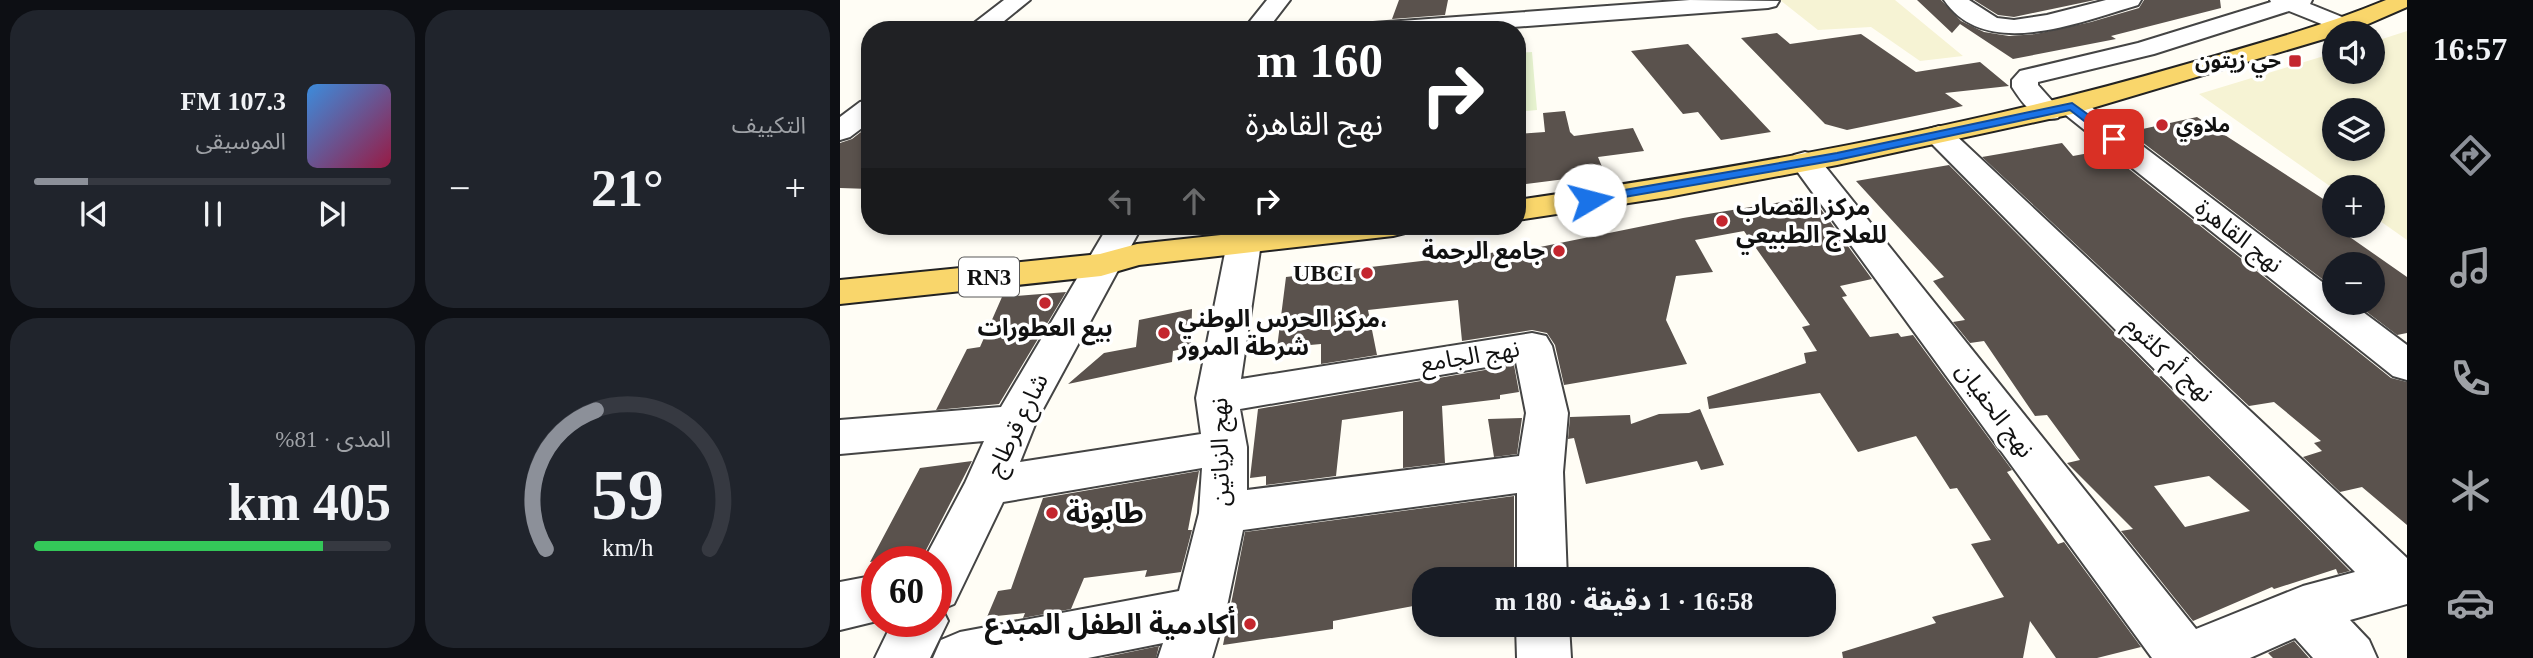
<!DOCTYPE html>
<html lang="ar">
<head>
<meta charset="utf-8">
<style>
  body { margin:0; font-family:"Times New Roman","Noto Sans Arabic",serif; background:#20242c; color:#f1f3f6; direction:rtl; height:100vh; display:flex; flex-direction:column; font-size:26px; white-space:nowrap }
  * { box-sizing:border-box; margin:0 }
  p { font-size:23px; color:#9ea1a6 }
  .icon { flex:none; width:38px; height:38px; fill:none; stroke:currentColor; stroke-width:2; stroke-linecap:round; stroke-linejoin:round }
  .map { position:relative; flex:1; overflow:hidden; direction:ltr }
  .drawer { display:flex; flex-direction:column; gap:10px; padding:10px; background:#0d0f14; width:840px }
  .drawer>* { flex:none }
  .hud { position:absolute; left:21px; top:21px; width:665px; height:214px; border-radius:28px; box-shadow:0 4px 10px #0003; direction:rtl; background:#202124; color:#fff; overflow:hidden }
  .fabs { position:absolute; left:1482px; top:21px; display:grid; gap:14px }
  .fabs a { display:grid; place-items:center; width:63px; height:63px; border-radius:50%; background:#171b24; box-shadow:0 4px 10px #0003; font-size:35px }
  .speed { position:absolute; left:21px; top:546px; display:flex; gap:14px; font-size:35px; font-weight:700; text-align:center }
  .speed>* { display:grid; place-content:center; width:91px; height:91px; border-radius:50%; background:#171b24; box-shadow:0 4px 10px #0003; line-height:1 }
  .speed .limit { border:10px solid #d22; background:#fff; color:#111 }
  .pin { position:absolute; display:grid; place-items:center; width:60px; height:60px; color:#fff; margin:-30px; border-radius:14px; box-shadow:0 4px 10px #0006 }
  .me { position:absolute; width:77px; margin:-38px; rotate:82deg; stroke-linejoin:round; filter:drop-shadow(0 0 5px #0008) }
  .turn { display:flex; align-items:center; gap:24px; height:147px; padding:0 28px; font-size:32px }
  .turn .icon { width:91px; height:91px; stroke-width:2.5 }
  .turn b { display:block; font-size:49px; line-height:60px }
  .lanes { display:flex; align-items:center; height:66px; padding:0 28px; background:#0003; justify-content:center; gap:35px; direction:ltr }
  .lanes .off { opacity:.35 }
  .big { font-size:52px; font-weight:800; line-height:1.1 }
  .drawer .card { flex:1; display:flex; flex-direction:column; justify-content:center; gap:10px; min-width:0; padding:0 24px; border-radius:28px; background:#20242c }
  .drawer .dial { align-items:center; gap:0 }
  .dial svg { height:182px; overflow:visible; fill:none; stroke:#363941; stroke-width:7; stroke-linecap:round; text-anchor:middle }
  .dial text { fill:#f1f3f6; stroke:none }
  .song { display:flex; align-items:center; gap:21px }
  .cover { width:84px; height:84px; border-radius:10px; background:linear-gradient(135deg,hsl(210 70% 55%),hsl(340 70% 35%)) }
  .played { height:7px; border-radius:4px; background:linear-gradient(90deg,#8c9099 15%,#363941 15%) }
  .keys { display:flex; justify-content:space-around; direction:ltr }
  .heat { display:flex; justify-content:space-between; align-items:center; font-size:38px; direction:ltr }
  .charge { height:10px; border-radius:5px; background:linear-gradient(90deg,#34c759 81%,#363941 0) }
  .drawer .tiles { flex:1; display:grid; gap:10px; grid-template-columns:repeat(2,1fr) }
  .trip { position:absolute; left:572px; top:567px; width:424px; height:70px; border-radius:28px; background:#171b24; box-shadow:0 4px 10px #0003; font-weight:800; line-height:70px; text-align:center; direction:rtl }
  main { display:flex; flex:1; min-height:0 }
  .tabs { display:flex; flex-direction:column; width:126px; justify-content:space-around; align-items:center; background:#090b0e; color:#9ea1a6 }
  .tabs .icon { width:49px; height:49px }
  .tabs .active { color:#8c9099 }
  .tabs b { font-size:32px; color:#f1f3f6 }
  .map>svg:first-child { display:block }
  .farmland { fill:#f6f3d4; fill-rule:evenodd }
  .pitch { fill:#e6f2cf }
  .building { fill:#5a524d; fill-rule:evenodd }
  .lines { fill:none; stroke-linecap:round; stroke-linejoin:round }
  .minor-casing { stroke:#444; stroke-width:4 }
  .major-casing { stroke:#222; stroke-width:4 }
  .minor { fill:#fff; fill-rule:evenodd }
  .major { fill:#f9d66b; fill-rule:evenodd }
  .route { fill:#1a73e8; stroke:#114b97; stroke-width:2 }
  .poi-dot { fill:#c4262e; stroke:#fff; stroke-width:2.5 }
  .labels { text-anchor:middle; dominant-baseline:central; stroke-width:7; stroke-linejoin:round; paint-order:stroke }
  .far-poi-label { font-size:21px; font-weight:bold; fill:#111; stroke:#fff; text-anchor:end }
  .shield { fill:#fff; stroke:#585858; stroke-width:2 }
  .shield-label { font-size:23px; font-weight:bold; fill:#111 }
  .poi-label { font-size:24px; font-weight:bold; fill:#111; stroke:#fff; text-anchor:start }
  .street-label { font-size:24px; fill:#111; stroke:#fff }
  .near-poi-label { font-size:28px; font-weight:bold; fill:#111; stroke:#fff; text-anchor:start }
</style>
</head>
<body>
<main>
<nav class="tabs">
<b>16:57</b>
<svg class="icon active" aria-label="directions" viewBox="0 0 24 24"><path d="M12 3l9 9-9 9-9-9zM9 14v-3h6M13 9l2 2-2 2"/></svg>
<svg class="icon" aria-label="music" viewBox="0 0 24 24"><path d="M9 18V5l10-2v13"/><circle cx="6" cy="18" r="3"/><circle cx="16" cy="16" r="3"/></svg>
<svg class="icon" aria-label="phone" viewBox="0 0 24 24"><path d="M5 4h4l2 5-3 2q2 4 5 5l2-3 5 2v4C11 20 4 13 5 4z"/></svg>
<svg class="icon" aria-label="climate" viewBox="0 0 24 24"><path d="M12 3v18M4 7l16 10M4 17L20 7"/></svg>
<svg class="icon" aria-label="car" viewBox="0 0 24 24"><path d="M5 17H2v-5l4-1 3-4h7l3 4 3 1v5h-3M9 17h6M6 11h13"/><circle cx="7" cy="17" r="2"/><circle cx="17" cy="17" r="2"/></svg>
</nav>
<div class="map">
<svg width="1567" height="658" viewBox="0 0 1567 658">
  <rect width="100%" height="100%" fill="#fffdf5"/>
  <!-- farmland -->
  <path class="farmland" d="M940,0H1055L1123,56L1080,61L1031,27L978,30Z
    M1567,31V240L1533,216V187L1494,189L1359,94L1494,53V72H1533V42ZM1494,110H1533V149H1494Z"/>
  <!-- pitch -->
  <path class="pitch" d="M692,52L697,110L677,112V53Z"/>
  <!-- building -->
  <path class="building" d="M559,0H608L605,15L552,19Z
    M1077,0H1101L1121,21L1144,32L1169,36L1196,34L1251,22L1299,8L1304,0H1380L1381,8L1271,36L1276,39L1173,59L1120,24L1112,33Z
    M1134,0H1255L1174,17L1158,15Z
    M937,33L950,44L1021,34L1076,72L1140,62L1169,86L1105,93L1123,106L1007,130L985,124L901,38Z
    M848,44L931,132L881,140L858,112L843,114L791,51Z
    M725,111L730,132L734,136L793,128L804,151L758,157L765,174L677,185V134L705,132L703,113Z
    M1357,117L1494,206V226L1567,277V333L1557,335L1515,303H1533V264H1494V288L1289,132Z
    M30,125V189L0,188V143L12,139Z
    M1222,143L1233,156L1265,150L1551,378L1567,382V525L1522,487L1500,492L1463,457L1482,451L1474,443L1481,441L1434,402L1409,406L1142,157Z
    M1109,165L1510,571L1498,574L1496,569L1434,589L1432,587L1353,621L1281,531L1293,529L1227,463L1240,460L1207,415L1195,416L1144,341L1130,343L1113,322L1125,320L1093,281L1104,277L1016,181ZM1369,476L1410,511L1345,527L1314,486Z
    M972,197L1032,279L1000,286L1007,296L1002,297L1030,337L1058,333L1061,337L1073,335L1172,470L1167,472L1218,544L1224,542L1301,647L1257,658H1216L1190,621L1183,658H1003L1002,652L1096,623L1092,617L1164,597L1131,544L1151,540L1117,488L1110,489L1076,436L1018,452L980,393L869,409L867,397L966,363L964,353L977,351L962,327L970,325L904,231L855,240L873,272L836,276L826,320L847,364L724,385L715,345L707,333L692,330L622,341L618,300L528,310L537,355L481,364V344L437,348L446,277L700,247L843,218Z
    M226,292L159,404L96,410L127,349L140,347L162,297Z
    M352,309L351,347L333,351L332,362L228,384L264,353L296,347L299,320Z
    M674,365L679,392L660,395V399L602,406L605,463L563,468V411L502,420L496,476L426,485V476L410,478L418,409Z
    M860,409L884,465L861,470L857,461L746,484L734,438L728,439L730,417L790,415L791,424L819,414L849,413Z
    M682,418L677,454L654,457L648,419Z
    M132,461L84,554L30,562L80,468Z
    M359,471L348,530H352L341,572L305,577L307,570L244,578L231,609L183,618L185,613L147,617L158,591L171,589L203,498Z
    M674,496V579H584V604L493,621V629L383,645L405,532Z
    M1454,641L1469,658H1433L1428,653Z
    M319,646L316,658H261Z"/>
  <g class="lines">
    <defs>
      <path id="minor" d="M164,0H190L153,30H125Z
        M427,0H450L427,30H403Z
        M850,0L939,1L936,6L928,8L632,30H521L525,25L533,23Z
        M1104,0H1129L1157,18L1174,20L1207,15L1266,0H1301L1298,5C1242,21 1146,62 1104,0Z
        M1430,0H1472L1470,4L1512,21L1516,26L1512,31L1504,33L1449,11L1314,54L1198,82V85L1222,112L1218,118C1196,123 1183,104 1172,87V80L1180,71L1298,43L1431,2Z
        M1232,98L1242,100L1494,291V303H1511L1567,345V380L1553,376L1222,112L1218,106L1222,100Z
        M30,100V122L10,137L0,140V117L20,102Z
        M1099,126L1109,129L1567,558V604L1510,620L1529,640L1537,658H1473L1455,638L1410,658H1312L954,167L950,161L954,155L965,152L976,155L1356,629L1463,586L1515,572L1089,141L1085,135L1089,129Z
        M268,226H302L196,422L180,462L361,434L356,398L387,243L392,236L404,233L416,236L421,243L401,379L692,333L706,336L712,346L728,413L723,472L727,579H677V493L403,530L386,611L372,658H318L323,643L248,658H93L101,640L120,632L339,591L359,513L362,468L163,502L114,604L102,609L108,621L90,658H35L53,621H96V562H83L125,483L144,441L0,454V420L161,407ZM676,362L686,413L679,456L407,490V447L400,409Z
        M37,575V621L0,630V582Z
        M676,625H729L731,658H677Z"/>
      <path id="major" d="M1546,0H1567V7L1512,31L1494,33V36L1232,114L997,165L828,197L677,220V200C900,168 1123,129 1340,66C1409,46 1479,28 1546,0Z
        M465,226H570L565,233L553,236L299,265L261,276L0,304V280L260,254L297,244Z"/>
    </defs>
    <!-- minor casing -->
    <use href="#minor" class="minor-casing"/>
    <!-- major casing -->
    <use href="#major" class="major-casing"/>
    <!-- minor -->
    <use href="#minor" class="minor"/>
    <!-- major -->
    <use href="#major" class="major"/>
  </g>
  <!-- route -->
  <path class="route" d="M1232,103L1278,136V141H1270L1230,110L997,160L750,203L743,200L750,196L997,153Z"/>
  <!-- markers -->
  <g class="poi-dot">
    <rect x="1448" y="54" width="14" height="14" rx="3.5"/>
    <circle cx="1322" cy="125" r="7"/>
    <circle cx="882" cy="221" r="7"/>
    <circle cx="719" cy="251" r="7"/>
    <circle cx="527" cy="273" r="7"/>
    <circle cx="205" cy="303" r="7"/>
    <circle cx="324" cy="333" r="7"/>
    <circle cx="212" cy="513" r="7"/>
    <circle cx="410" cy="624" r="7"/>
  </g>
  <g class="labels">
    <!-- far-poi labels -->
    <g class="far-poi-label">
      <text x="1441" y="61">حي زيتون</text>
      <text x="1336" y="125" text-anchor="start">ملاوي</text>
    </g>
    <!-- shield labels -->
    <rect class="shield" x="119" y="257.5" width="60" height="39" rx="5"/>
    <g class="shield-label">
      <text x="149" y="277">RN3</text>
    </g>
    <!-- poi labels -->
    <g class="poi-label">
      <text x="896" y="207">مركز القصاب<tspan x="896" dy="28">للعلاج الطبيعي</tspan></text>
      <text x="705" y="251" text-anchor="end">جامع الرحمة</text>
      <text x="513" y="273" text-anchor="end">UBCI</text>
      <text x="338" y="319">مركز الحرس الوطني،<tspan x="338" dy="28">شرطة المرور</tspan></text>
      <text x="205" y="328" text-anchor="middle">بيع العطورات</text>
    </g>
    <!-- street labels -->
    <g class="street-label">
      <text transform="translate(1399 236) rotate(38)">نهج القاهرة</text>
      <text transform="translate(630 356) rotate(-9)">نهج الجامع</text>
      <text transform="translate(1329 359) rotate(44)">نهج أم كلثوم</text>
      <text transform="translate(1155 410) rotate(53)">نهج الحفيان</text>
      <text transform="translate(177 425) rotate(-64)">شارع قرطاج</text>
      <text transform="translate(380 452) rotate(-91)">نهج الزياتين</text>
    </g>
    <!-- near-poi labels -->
    <g class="near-poi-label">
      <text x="226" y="513">طابونة</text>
      <text x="396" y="624" text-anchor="end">أكادمية الطفل المبدع</text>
    </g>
  </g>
</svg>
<div class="fabs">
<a><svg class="icon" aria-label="sound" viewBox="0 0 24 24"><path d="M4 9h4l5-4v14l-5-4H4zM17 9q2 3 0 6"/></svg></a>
<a><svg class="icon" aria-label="layers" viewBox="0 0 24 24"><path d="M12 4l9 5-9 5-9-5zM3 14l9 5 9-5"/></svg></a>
<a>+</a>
<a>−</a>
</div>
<div class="speed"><div class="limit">60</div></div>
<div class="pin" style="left:1274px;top:139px;background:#d93025"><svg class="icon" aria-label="arrive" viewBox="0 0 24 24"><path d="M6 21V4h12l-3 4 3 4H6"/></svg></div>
<svg class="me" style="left:750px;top:200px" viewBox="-20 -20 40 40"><circle r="19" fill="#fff"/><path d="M0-13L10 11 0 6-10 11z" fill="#1a73e8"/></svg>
<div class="trip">16:58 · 1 دقيقة · 180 m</div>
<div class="hud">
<div class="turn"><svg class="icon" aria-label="right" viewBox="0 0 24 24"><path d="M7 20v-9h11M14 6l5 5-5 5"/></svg><div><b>160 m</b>نهج القاهرة</div></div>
<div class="lanes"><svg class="icon off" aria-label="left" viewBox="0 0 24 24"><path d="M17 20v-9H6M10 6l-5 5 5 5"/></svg><svg class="icon off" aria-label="ahead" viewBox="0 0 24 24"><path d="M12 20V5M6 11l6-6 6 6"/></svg><svg class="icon" aria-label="right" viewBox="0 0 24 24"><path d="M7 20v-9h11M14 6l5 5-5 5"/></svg></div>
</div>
</div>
<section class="drawer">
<div class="tiles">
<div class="card"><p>التكييف</p>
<div class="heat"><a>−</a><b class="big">21°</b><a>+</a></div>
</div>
<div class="card">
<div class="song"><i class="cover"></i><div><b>107.3 FM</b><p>الموسيقى</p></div></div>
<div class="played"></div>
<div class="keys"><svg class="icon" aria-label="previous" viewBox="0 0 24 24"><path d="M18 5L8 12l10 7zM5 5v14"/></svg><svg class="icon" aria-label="pause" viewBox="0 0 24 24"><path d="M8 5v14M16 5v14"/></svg><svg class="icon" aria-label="next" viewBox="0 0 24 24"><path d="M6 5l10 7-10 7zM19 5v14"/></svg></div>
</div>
<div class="card dial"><svg viewBox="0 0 100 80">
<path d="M14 69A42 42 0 1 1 86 69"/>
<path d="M14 69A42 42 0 0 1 36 8" stroke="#8c9099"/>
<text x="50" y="56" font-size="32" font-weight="700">59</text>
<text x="50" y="72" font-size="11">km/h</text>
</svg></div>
<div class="card"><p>المدى · 81%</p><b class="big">405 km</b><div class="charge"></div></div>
</div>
</section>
</main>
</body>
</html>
